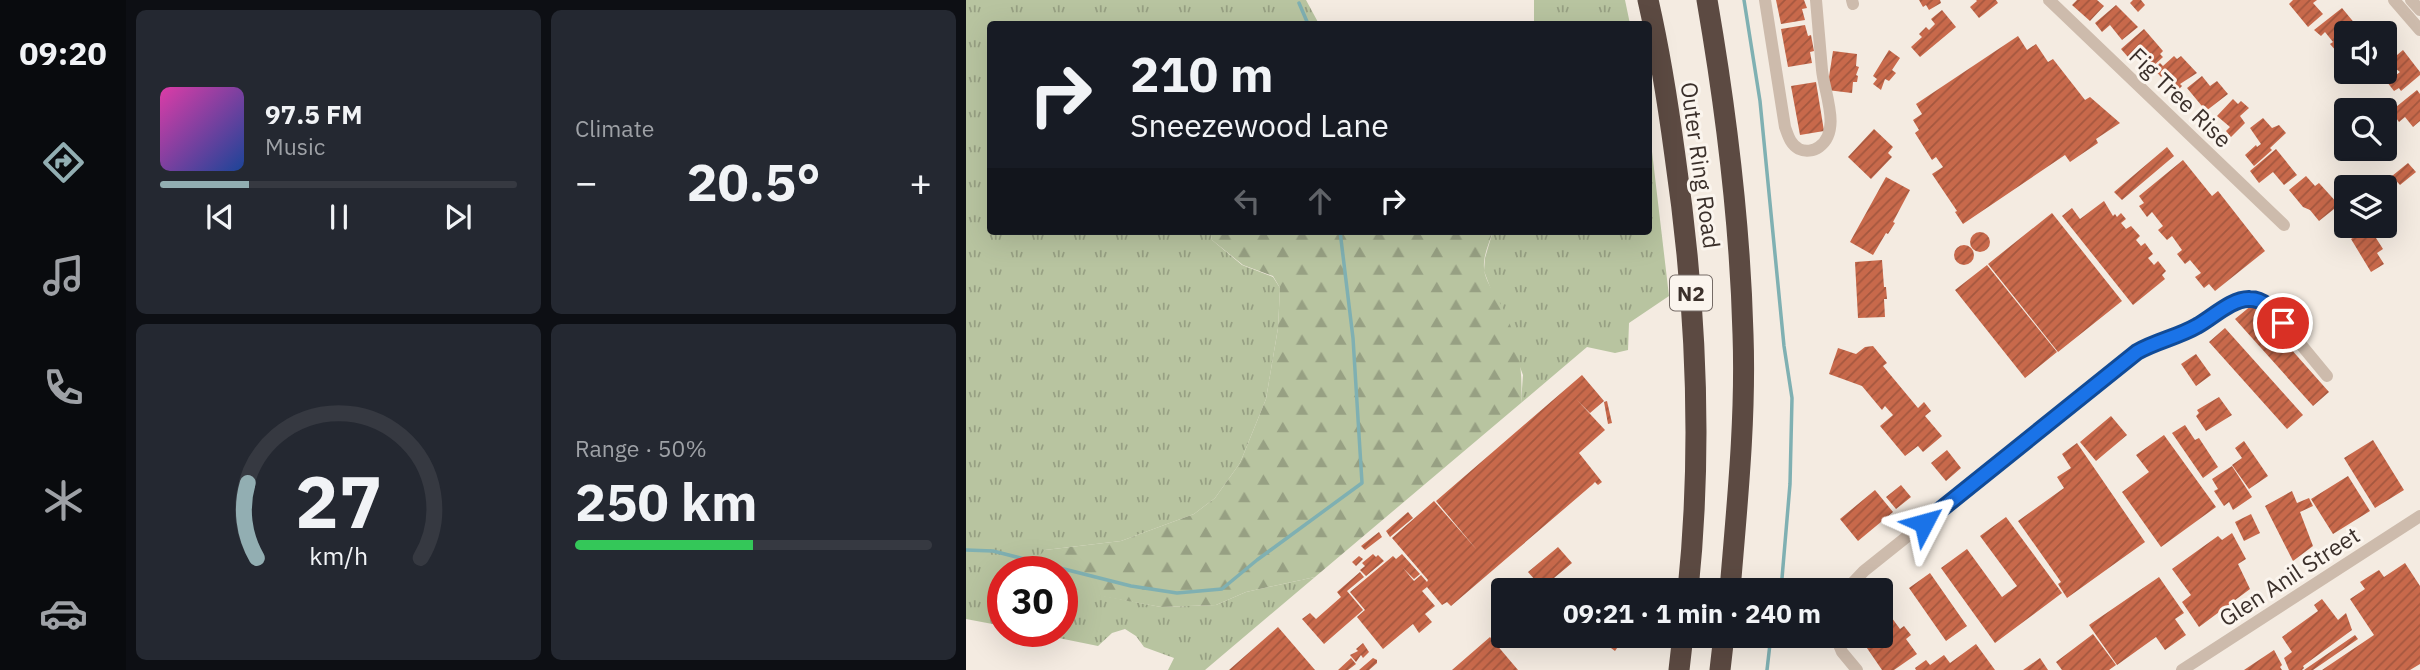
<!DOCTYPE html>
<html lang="en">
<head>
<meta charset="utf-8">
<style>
  body { margin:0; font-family:"IBM Plex Sans",sans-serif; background:#242831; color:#f1f3f6; height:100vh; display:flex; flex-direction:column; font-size:26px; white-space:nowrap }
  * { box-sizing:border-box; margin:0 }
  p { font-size:23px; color:#9ea1a6 }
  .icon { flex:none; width:38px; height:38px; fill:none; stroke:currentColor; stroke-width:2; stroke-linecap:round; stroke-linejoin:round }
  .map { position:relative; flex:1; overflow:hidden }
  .side { display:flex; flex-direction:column; gap:10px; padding:10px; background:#0d0f14; width:840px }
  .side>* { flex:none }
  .guide { position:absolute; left:21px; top:21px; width:665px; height:214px; border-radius:7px; box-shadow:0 7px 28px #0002; background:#171b24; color:#f1f3f6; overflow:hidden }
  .controls { position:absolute; left:1368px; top:21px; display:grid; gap:14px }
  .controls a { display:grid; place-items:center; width:63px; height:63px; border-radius:7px; background:#171b24; box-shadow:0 7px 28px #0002; font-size:35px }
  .speed { position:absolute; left:21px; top:556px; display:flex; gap:14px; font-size:35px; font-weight:700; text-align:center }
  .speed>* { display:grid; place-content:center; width:91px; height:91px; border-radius:50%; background:#171b24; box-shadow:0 7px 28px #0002; line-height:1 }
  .speed .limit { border:10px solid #d22; background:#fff; color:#111 }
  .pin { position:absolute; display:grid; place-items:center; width:60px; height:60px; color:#fff; margin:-30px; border:4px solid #fff; border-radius:50%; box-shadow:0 2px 7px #0007 }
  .me { position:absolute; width:77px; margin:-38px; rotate:51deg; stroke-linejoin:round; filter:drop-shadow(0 0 5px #0008) }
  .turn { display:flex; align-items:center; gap:24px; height:147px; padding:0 28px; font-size:32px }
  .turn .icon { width:91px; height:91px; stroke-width:2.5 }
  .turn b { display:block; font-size:49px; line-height:60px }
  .lanes { display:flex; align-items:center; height:66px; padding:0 28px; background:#0003; justify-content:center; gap:35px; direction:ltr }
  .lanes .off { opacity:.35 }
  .big { font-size:52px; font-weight:700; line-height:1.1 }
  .side .tile { flex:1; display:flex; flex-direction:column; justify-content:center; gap:10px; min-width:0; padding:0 24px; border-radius:10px; background:#242831 }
  .side .dial { align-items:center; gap:0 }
  .dial svg { height:182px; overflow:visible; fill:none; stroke:#363941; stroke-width:7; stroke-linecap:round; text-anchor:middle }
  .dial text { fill:#f1f3f6; stroke:none }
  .song { display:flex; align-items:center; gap:21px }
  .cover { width:84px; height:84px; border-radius:10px; background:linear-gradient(135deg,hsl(320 70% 55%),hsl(220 70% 35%)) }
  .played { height:7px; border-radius:4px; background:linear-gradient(90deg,#92aeb2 25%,#363941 25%) }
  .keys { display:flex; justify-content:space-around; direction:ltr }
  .heat { display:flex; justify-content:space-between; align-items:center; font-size:38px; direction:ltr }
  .charge { height:10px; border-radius:5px; background:linear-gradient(90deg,#34c759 50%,#363941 0) }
  .side .tiles { flex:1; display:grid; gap:10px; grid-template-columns:repeat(2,1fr) }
  .trip { position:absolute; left:525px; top:578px; width:402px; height:70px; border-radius:7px; background:#171b24; box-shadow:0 7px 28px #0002; font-weight:700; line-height:70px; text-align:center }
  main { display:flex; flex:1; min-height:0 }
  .menu { display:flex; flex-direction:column; width:126px; justify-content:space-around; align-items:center; background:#090b0e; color:#9ea1a6 }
  .menu .icon { width:49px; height:49px }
  .menu .current { color:#92aeb2 }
  .menu b { font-size:32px; color:#f1f3f6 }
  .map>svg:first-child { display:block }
  .grass { fill:url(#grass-tufts) }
  .forest { fill:url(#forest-firs) }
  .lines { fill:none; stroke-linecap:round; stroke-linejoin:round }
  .stream { stroke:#7fb0b2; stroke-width:3.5 }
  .building { fill:url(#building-hatch) }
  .street { stroke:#cdbbac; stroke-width:12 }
  .highway { stroke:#5c4a42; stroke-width:21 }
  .route-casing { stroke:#114b97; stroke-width:18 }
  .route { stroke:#1a73e8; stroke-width:12 }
  .labels { text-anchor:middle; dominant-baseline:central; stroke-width:6; stroke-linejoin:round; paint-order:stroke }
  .shield { fill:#fbf5ee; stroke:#756b66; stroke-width:2 }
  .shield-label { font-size:21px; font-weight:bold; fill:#3b302b }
  .street-label { font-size:23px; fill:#3b302b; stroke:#fbf5ee }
</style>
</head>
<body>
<main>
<nav class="menu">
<b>09:20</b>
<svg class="icon current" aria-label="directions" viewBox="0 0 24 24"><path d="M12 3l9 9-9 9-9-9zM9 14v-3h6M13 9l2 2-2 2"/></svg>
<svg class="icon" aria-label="music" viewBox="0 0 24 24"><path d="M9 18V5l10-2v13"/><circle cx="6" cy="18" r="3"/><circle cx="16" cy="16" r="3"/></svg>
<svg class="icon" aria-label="phone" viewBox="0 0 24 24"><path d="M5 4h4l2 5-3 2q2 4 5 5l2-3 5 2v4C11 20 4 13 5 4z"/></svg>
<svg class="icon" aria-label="climate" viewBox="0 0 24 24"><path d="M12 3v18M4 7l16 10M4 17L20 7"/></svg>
<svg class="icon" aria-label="car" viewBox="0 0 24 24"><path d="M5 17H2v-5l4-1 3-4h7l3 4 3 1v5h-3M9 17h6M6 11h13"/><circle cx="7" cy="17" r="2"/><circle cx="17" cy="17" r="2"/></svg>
</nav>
<section class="side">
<div class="tiles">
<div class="tile">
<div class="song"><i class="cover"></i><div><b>97.5 FM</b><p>Music</p></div></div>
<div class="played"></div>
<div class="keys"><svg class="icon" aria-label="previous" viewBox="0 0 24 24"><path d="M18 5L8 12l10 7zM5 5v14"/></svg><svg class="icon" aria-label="pause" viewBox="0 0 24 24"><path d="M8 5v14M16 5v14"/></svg><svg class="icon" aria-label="next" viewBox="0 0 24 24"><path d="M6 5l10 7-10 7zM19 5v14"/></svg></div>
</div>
<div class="tile"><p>Climate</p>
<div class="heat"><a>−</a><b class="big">20.5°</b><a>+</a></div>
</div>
<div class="tile dial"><svg viewBox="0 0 100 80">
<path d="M14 69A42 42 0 1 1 86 69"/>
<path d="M14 69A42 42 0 0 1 10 36" stroke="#92aeb2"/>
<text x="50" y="56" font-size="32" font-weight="700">27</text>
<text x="50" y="72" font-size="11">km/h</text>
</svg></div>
<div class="tile"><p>Range · 50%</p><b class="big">250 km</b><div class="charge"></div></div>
</div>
</section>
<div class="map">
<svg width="1454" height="670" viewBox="0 0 1454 670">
  <defs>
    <pattern id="grass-tufts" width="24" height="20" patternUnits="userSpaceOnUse" patternTransform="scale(1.75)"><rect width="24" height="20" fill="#b8c4a0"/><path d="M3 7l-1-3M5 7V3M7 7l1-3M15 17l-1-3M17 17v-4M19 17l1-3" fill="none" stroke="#97a083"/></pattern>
    <pattern id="forest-firs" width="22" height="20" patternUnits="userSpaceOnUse" patternTransform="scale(1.75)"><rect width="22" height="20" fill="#b8c4a0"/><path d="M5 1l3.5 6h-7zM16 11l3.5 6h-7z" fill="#97a083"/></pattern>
    <pattern id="building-hatch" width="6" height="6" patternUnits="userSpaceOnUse" patternTransform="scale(1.75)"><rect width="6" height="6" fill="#c8694b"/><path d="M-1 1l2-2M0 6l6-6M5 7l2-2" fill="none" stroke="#a4573f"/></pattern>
  </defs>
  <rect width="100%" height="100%" fill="#f4ebe1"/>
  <!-- grass -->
  <path class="grass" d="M0,0H340L353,24H24V231H244L246,240L276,265L307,277L314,288L312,328L300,399L274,463L249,498L228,514L155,541L79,550L71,569L74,572H37V626L0,619Z
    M568,0H659L664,24H568Z
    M683,126L703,296L663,323L662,350L649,353L621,347L555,403L557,375L518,271L519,258L527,231H682Z
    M349,577L239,670H202L208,658L178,647L170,636L159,629L146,633L132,646L63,632H96V588L195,607L250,605L280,592Z"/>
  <!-- forest -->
  <path class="forest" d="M244,231H527C523,243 517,256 518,268C519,283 533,299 539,312C553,344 557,369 555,403L349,577L280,592L250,605L195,607L101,590L96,588V572H74L71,569L73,556L79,550L155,541L228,514L249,498L274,463L300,399L312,328L314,288L307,276L277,265L246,240Z"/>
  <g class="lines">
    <!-- stream -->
    <path class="stream" d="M778,0L794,101L818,346L826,398L824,484L815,590
      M333,3L342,24
      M0,550L27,551L165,586L211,593L256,589L291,560L396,483L387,338L374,231
      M801,670L805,635"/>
  </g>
  <!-- building -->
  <path class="building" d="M810,0H838L841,8L836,9L839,20L815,24Z
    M953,0H974L975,3L963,10L960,5L957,7Z
    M1010,0H1030L1032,3L1013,18L1004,7L1011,1Z
    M1111,0H1131L1138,6L1124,21L1106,5Z
    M1167,0H1175L1179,5L1172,12L1164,3Z
    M1327,0H1351L1347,3L1357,14L1342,27L1323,4Z
    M1150,5L1172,27L1156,40L1144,25L1136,32L1129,23Z
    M1376,8L1395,31L1381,33V44L1371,52L1364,44L1367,42L1359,32L1355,36L1348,30Z
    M976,10L990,27L954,57L945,47L956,37L953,34L960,27L963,30L969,24L965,19Z
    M839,25L842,36L845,35L848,51L844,52L846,63L822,67L815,29Z
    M1178,29L1197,51L1194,54L1197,57L1184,69L1169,51L1162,57L1155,49Z
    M1052,36L1061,50L1070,44L1082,62L1087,59L1119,100L1124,97L1154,123L1130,139L1132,143L1104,162L1099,155L997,224L989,212L991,211L966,174L977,167L970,157L966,160L949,133L953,130L947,120L956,114L950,104Z
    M1419,39L1429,50L1419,58Z
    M923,50L934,58L926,70L930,73L923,81L919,79L915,90L907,84L911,79L907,76Z
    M1437,50L1454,72V75L1435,91L1433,88L1428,91L1421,82L1434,72L1429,68L1422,74L1424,77L1417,83L1412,84L1410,81L1407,83L1402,78L1411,72H1419V65Z
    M867,51L891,54L890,66L893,67L890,75L892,76L891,82H887L886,93L861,90Z
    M1208,56L1211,59L1215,56L1231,73L1214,84L1216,86L1211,91L1202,81L1206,78L1201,72L1195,77L1188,69L1194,63L1197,66Z
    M1236,76L1244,86L1251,81L1262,94L1240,111L1221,88Z
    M850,82L858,131L834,135L825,86Z
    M1451,90L1454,94V121L1447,127L1439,117L1433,122L1425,111Z
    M1267,99L1272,104L1275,101L1283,108L1274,116L1279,123L1265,137L1260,131L1264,127L1251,116Z
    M1297,118L1306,128L1313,125L1320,133L1304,148L1306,150L1288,166L1279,155L1290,145L1291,147L1295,144L1284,128Z
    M908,129L927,147L922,153L926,157L905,179L882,157Z
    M1201,147L1208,156L1156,200L1148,192Z
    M1310,149L1331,175L1318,185L1307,172L1293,183L1284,171Z
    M1217,160L1246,196L1252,191L1299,251L1249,291L1243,284L1238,288L1229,277L1235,273L1224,260L1219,264L1211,254L1216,250L1206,236L1201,240L1192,230L1197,226L1186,212L1181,217L1173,206L1178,203L1173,196Z
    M1442,163L1450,172L1434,185L1426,176Z
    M1340,176L1349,186L1353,183L1373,205L1353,221L1344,210L1337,207L1323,190Z
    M920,177L944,190L927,222L929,223L922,234L920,233L907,255L884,242Z
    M1138,201L1147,216L1149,214L1151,217L1155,213L1160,219L1155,223L1160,229L1165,226L1174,236L1170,240L1175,246L1179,243L1187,254L1182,258L1188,265L1192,261L1200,271L1196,275L1199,279L1167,305L1096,216L1106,208L1114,219Z
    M1086,213L1156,301L1092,352L1022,264Z
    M1403,227L1417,249L1411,253L1418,264L1405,272L1385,239Z
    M1004 242a10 10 0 1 1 20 0a10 10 0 1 1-20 0Z
    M988 255a10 10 0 1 1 20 0a10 10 0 1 1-20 0Z
    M916,260L918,287H920L921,299H918L919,317L892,318L889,262Z
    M1021,265L1091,352L1059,378L989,290Z
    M1286,305L1363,392L1347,406L1269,319Z
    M1259,328L1337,415L1321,429L1243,342Z
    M907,346L921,363L917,366L952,408L958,402L965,411L959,416L976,436L957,452L952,446L939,456L914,426L927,415L919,406L916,410L896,386L863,374L872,348L890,354L899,347Z
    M1230,354L1245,375L1230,386L1215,364Z
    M616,375L638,401L624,413L611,400L639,430L613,453L636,482L632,485L629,482L626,485L485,606L481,602L476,605L461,587L456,591L469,606L459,614L466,622L453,633L447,624L417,649L391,617L399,610L384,592L427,556L430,559L436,554L454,574L448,579L437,568L448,581L455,575L461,582L462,580L426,538L468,501L511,550L470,501Z
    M1253,397L1266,415L1240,431L1230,416L1233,413L1231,410Z
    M641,401L646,423L642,424L638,402Z
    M1145,416L1161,435L1130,461L1114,442Z
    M1219,425L1229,440L1233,438L1252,467L1237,478L1206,433Z
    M1198,435L1250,507L1195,547L1156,492L1183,472L1170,455Z
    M1407,440L1438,490L1409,508L1378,458Z
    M1278,441L1302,476L1283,489L1266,465L1276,458L1269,448Z
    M1111,443L1179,542L1101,598L1092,584L1095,582L1052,521L1098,488L1091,477L1105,468L1096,454Z
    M981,450L995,468L980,481L965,463Z
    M1266,466L1286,497L1267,510L1263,502L1258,506L1248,491L1252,489L1246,479Z
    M1382,476L1404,511L1367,534L1345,499Z
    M935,485L945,497L930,509L920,497Z
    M909,490L927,512L892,541L874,519Z
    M1326,491L1331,503L1343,498L1347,506L1334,512L1347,546L1327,561L1299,506Z
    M442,512L447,518L424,537L420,531Z
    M1285,514L1294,533L1278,541L1269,522Z
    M1040,517L1096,593L1029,643L975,568L1001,549L1036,597L1051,586L1014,536Z
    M413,532L416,537L399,550L395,546Z
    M1266,533L1280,559L1272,564L1284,589L1233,627L1216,602L1225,595L1206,569L1252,536L1256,540Z
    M592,547L606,563L576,588L562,572Z
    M407,554L410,557L412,555L418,561L400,576L394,570L399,566L396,563Z
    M393,556L397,559L390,566L386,562Z
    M1439,563L1454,586V664L1444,670H1356L1408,635L1384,599L1399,589L1394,582L1413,570L1418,577Z
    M394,572L398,577L381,591L397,610L358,644L336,619L344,613L350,619L375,597L371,592Z
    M964,573L1001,626L980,641L943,588Z
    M1193,577L1218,613L1209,619L1220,635L1199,650L1190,637L1151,665L1123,625Z
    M1356,599L1372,620L1380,613L1386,630L1337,666L1338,668L1336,670H1323L1318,658L1326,652L1316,637L1352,611L1348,605Z
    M923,614L934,629L938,626L945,635L940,639L951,654L928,670H916L892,635H915V620Z
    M312,627L349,670H263Z
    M1127,634L1150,665L1143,670H1096L1090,662Z
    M655,635H660L649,651L645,648Z
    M1389,635L1392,639L1347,670H1338Z
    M524,637L552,670H486Z
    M397,643L403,652L397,658L395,655L390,662L384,655L392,651L390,649Z
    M1010,644L1029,670H950L949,668L960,660L964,665L978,655L984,663Z
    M1308,650L1316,665L1314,667L1316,670H1278Z
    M385,658L390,664L382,670H372Z
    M407,658L411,660V663L403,670H393Z
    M1074,658L1082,670H1057Z"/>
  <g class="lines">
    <!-- street -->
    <path class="street" d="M799,0L819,127C822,135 824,144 833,149C839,152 848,151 853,147C876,131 858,92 856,70C854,47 852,23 850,0
      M886,0L887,4
      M1083,0L1318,225
      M1428,0L1454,30
      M1445,0L1454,10
      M880,590L898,571L1172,352L1186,344L1230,327L1268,303L1281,298L1303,306L1361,376
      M869,635L876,652L891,670
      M1216,670L1454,516"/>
    <!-- highway -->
    <path class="highway" d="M682,0C694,52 702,104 709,156C730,300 737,446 722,590
      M741,0C760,110 774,222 777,334C780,419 771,505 764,590
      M713,670L717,635
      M754,670L758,635"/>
  </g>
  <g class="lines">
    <defs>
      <path id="route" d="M958,523L1171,352C1190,341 1212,337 1231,326C1246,318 1266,298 1284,299C1299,299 1308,312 1317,323"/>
    </defs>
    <!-- route casing -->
    <use href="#route" class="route-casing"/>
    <!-- route -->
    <use href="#route" class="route"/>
  </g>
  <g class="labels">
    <!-- shield labels -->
    <rect class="shield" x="704" y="275.5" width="42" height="35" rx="5"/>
    <g class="shield-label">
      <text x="725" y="293">N2</text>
    </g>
    <!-- street labels -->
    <g class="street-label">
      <text transform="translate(1215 97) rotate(44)">Fig Tree Rise</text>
      <text transform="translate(735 165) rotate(82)">Outer Ring Road</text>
      <text transform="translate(1323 576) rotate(-33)">Glen Anil Street</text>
    </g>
  </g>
</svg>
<div class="controls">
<a><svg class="icon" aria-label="sound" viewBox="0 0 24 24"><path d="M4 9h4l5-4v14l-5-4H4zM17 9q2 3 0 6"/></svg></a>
<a><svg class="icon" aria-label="search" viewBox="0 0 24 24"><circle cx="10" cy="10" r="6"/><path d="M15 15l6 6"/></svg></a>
<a><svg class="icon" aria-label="layers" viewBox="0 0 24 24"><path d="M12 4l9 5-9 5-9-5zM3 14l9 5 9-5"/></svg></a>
</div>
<div class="speed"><div class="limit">30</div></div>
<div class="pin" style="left:1317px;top:323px;background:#d93025"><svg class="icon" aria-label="arrive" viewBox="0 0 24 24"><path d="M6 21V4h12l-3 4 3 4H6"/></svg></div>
<svg class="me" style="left:958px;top:523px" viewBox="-20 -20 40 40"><path d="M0-17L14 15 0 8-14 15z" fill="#1a73e8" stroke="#fff" stroke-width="4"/></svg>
<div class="trip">09:21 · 1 min · 240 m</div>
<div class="guide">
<div class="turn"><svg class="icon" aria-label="right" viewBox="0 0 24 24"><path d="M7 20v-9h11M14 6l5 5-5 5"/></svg><div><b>210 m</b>Sneezewood Lane</div></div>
<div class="lanes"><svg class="icon off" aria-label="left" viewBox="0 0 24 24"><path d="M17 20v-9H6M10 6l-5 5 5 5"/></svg><svg class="icon off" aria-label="ahead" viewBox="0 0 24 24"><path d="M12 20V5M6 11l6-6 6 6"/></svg><svg class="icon" aria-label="right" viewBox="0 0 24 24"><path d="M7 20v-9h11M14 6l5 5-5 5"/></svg></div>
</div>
</div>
</main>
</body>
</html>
